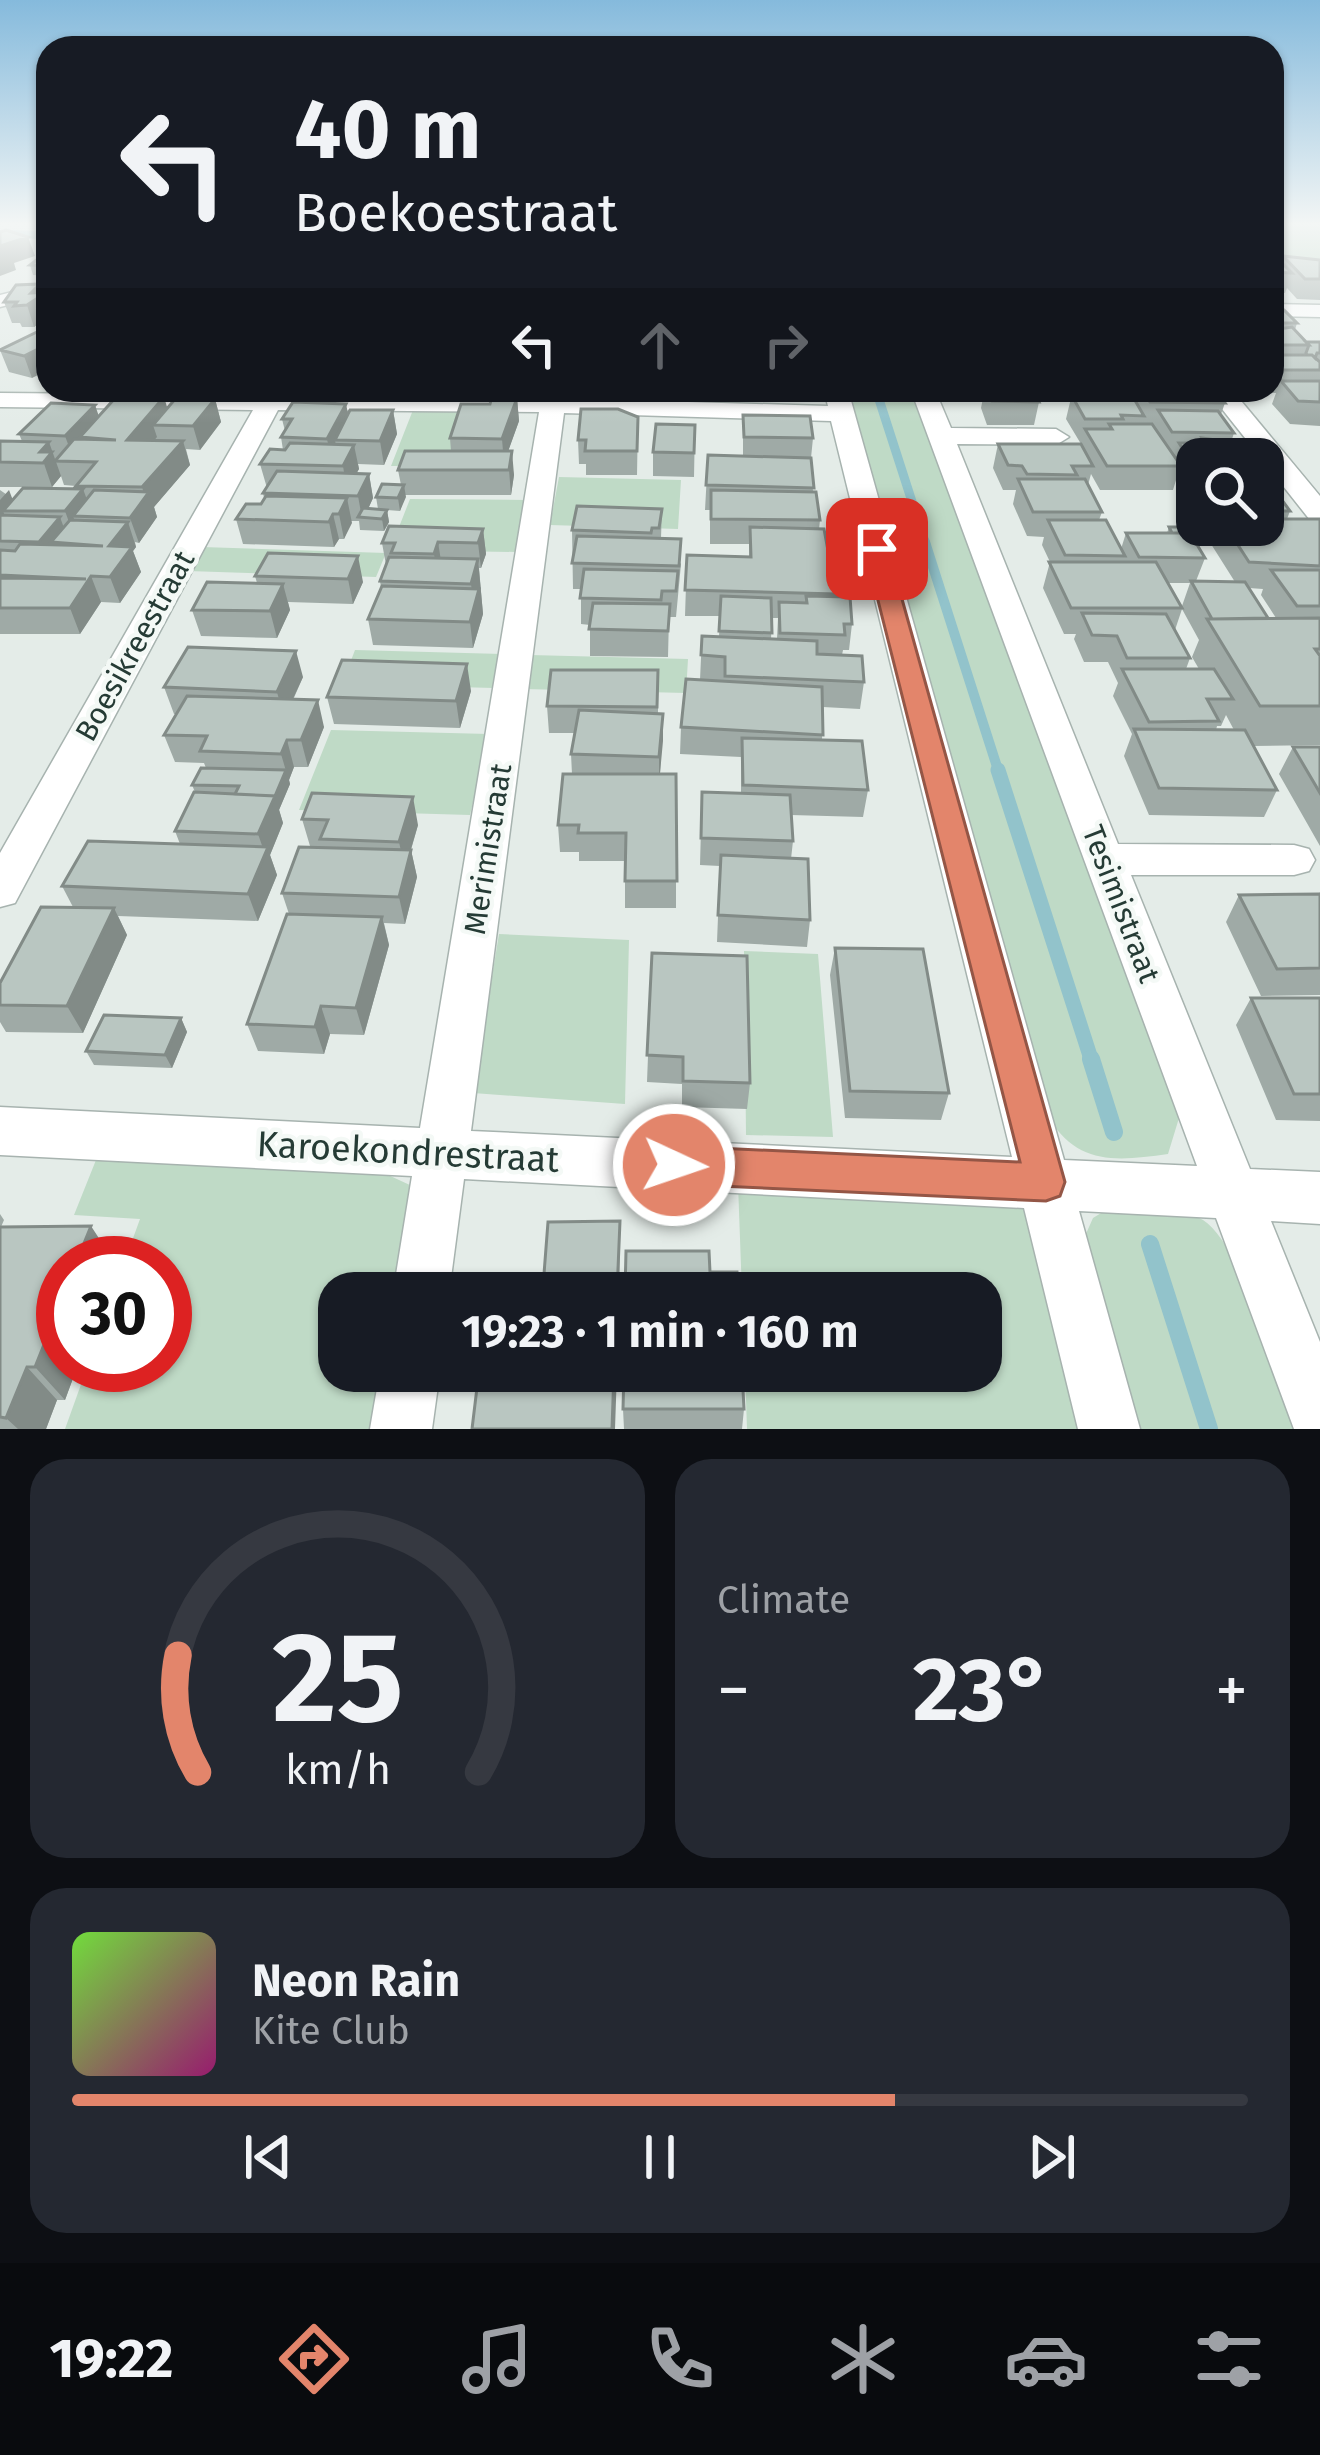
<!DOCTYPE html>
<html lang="en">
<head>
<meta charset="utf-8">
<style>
  body { margin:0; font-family:"Fira Sans",sans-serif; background:#242831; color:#f1f3f6; height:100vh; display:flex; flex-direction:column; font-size:45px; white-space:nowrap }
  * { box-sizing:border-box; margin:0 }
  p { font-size:39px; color:#9ea1a6 }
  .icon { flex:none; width:66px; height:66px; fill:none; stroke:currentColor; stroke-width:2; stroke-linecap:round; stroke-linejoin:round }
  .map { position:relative; height:1429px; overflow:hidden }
  .side { display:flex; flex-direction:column; gap:30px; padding:30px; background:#0d0f14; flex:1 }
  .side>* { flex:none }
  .banner { position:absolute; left:36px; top:36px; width:1248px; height:366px; border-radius:36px; box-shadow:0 3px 9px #0004; background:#171b24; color:#f1f3f6; overflow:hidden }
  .tools { position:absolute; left:1176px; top:438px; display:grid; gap:24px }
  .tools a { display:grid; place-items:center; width:108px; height:108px; border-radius:24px; background:#171b24; box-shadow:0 3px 9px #0004; font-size:60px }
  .speed { position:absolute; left:36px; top:1236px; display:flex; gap:24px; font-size:60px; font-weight:700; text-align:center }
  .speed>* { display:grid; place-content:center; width:156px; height:156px; border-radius:50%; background:#171b24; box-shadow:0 3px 9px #0004; line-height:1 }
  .speed .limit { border:18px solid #d22; background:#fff; color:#111 }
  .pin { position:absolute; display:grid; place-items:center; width:102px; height:102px; color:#fff; margin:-51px; border-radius:24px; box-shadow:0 6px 18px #0006 }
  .me { position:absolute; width:132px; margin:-66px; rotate:93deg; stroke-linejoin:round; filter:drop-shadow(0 0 9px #0008) }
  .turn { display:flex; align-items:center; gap:42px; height:252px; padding:0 60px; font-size:54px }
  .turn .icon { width:156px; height:156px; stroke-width:2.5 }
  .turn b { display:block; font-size:84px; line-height:102px }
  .lanes { display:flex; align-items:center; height:114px; padding:0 60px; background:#0003; justify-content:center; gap:60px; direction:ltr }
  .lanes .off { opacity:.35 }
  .big { font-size:90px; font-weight:700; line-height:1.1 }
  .side .card { flex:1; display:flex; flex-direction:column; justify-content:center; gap:18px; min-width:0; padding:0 42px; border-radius:36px; background:#242831 }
  .side .dial { align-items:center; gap:0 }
  .dial svg { height:312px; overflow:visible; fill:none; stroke:#363941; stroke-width:7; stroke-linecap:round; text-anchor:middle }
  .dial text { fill:#f1f3f6; stroke:none }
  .song { display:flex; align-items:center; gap:36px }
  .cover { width:144px; height:144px; border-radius:18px; background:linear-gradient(135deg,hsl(100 70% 55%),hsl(320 70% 35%)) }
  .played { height:12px; border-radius:6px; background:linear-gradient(90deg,#e3856b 70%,#363941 70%) }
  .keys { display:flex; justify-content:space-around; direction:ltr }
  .heat { display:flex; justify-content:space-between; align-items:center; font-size:66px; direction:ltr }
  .side .tiles { flex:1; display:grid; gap:30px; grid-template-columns:1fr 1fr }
  .card:last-child { grid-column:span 2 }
  .trip { position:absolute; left:318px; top:1272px; width:684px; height:120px; border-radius:36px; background:#171b24; box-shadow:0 3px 9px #0004; font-weight:700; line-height:120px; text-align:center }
  .tabs { display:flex; height:192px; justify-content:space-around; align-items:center; background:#090b0e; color:#9ea1a6 }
  .tabs .icon { width:84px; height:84px }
  .tabs .current { color:#e3856b }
  .tabs b { font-size:54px; color:#f1f3f6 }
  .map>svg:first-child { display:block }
  .green { fill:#bfdac6 }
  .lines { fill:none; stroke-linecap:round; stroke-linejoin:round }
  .stream-far4 { stroke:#92c3cb; stroke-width:8 }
  .stream-far3 { stroke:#92c3cb; stroke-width:9 }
  .stream-far2 { stroke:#92c3cb; stroke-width:10 }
  .stream-far1 { stroke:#92c3cb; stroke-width:15 }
  .stream { stroke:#92c3cb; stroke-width:18 }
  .minor-casing { stroke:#a7b3af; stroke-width:3 }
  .minor { fill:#fff; fill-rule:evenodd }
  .wall { fill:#9faaa6; fill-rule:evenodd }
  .shaded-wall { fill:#828b87 }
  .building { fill:#b9c6c1; stroke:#828b87; stroke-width:3 }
  .route { fill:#e3856b; stroke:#945646; stroke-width:3 }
  .labels { text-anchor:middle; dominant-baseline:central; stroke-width:9; stroke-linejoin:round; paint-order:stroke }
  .street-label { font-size:30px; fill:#253b35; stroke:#f4f9f6 }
  .near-street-label { font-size:36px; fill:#253b35; stroke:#f4f9f6 }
</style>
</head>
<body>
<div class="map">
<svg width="1320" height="1429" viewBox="0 0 1320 1429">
  <rect width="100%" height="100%" fill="#e4ece8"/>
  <!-- green -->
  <path class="green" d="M1272,223H1320V260H1272Z
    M844,390H914L1172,1083L1179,1118L1168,1154C1118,1161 1078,1166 1049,1118Z
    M413,410H465L448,466H391Z
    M559,477L681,480L678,529L550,525Z
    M410,499L526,500L516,552L390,550Z
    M202,547L386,553L376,577L188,571Z
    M355,650L502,654L494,688L342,684Z
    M530,655L688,659L686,693L524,689Z
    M331,730L489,734L470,815L299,810Z
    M499,934L629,940L625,1104L473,1093Z
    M744,951L818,954L833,1137L746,1135Z
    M96,1160L373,1168L412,1186L404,1293H339V1371H392L383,1429H65L88,1365H165V1263H124L140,1219L74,1215Z
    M738,1184L1024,1202L1085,1429H747L745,1371H981V1293H742Z
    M1111,1207C1137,1210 1181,1207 1203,1220C1242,1245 1282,1381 1300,1429H1134L1085,1236L1093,1218Z"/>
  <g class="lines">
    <!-- stream-far4 -->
    <path class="stream-far4" d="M0,234L48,235"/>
    <!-- stream-far3 -->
    <path class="stream-far3" d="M876,390L926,545"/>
    <!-- stream-far2 -->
    <path class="stream-far2" d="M925,542L999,773"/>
    <!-- stream-far1 -->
    <path class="stream-far1" d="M998,770L1092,1062"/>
    <!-- stream -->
    <path class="stream" d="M1091,1059L1114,1132
      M1150,1244L1209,1429"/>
    <defs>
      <path id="minor" d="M48,283V295L0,307V295Z
        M1272,304L1320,305V317L1272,316Z
        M824,390H848L1064,1160L1197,1166L911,390H935L951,428L1056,429L1069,437L1056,445L957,444L1118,844L1294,845L1309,849L1315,860L1309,871L1294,875H1131L1250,1169L1320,1172V1224L1271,1221L1320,1342V1429H1294L1216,1218L1079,1211L1140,1429H1078L1024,1208L464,1179L449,1293H393L412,1176L0,1155V1107L420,1128L539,412L278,410L15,903L0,907V853L253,410L0,407V393L553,398L828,406ZM564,413L831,421L1012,1157L471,1131Z
        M1207,390H1232L1320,496V523L1310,520Z
        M380,1371H440L432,1429H370Z"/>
    </defs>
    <!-- minor casing -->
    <use href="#minor" class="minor-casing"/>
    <!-- minor -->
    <use href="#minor" class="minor"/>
  </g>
  <!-- wall -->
  <path class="wall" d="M1283,256L1320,260V300L1297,299L1287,288L1285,293H1272V260L1281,262Z
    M48,258V276L33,275L30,265Z
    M43,292L48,295V329H43L41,322L34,327H22L20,323H12L4,302Z
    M1272,309L1297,323L1295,330L1306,342H1320V426L1290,424L1272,404L1276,393H1269L1266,390H1272Z
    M41,330L32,378L9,372L0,350Z
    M973,390H1033L1039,402L1034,425H987L981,408L983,398L975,397Z
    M1036,390H1129L1131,394L1132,390H1215L1225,403L1221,414L1234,433L1231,442L1197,459V511L1192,504L1195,498H1190L1177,477L1173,490H1100L1091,474L1088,485L1102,512L1099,520L1121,549L1126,533H1167L1169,527L1200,544L1199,547L1205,558L1196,581L1235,582L1211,544L1218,525H1263V463L1272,474L1269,482L1290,511L1287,519H1320V745L1253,746L1277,790L1264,817L1149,815L1124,756L1132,734L1113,696L1118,683L1108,662H1084L1074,639L1076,634H1064L1043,588L1050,562L1042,545L1044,537L1027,536L1013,504L1016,490H1003L993,468L998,444H1081L1066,419L1071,398H1040ZM1168,583H1190L1182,606ZM1249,588L1263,589L1261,595L1276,618H1268ZM1182,609L1199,640L1192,657L1199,669H1186L1190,658L1175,630ZM1226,715L1234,730H1216L1217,726H1221Z
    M517,398L519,421L508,451L514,475L511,495H405L400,511L387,510L389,522L384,531L360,530L359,521H351L344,539H339L334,547L243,544L236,519L261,504L264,498L263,493L267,488L260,464L283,450L281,437L285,431L282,419L393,410L397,434L384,465L358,464L359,469L356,473L369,474L373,498L368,509H378L376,497L401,485L398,470L451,451L450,438L490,404Z
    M215,399L221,422L200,450L186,449L190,465L154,507L157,517L139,543L135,542L136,547L133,551L141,572L120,603L101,602L80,634H0V490L13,499L77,489L76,486L64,485L61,476L52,487H0V441H22L19,434L99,416L167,408Z
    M743,415L813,438L811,458L813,492L820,520L819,529L835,597L852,624L849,650H843L842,655L864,682L860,709L823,707L822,740L868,790L863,817L791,815L793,841L791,859L810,920L807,947L717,942L720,866L700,865L702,792L741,793V757L680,754L681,727L700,680L702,636L719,637L720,616H685L687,555L749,557V544H710V510H705L708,455L743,456ZM772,618H778L777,639H771Z
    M638,417L637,475H586V464H579L578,440Z
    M695,425L694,477L653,476V452Z
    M662,509L661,538L681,564L676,617H669L668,657L590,656V625L581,624V589H573L572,530Z
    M483,529L486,554L481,568H479L483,614L473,648L373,645L368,619L381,587L380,581L386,565L382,543Z
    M268,553L363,582L353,604L288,602L290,610L277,638L201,636L192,610L257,583L255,576Z
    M658,670V714H663L660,774H676V908H625V861H579V852H560L558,825L572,774L571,754L574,733H549L547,706Z
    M303,677L293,700L324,727L308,767H294L289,780L290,784L279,810L283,823L270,855L277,875L258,921L118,916L127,935L83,1033L6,1032L0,1022V983L73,907L62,886L180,844L175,831L195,792L192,785L206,768L204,763L175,762L164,735L177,714H174L164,687Z
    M471,691L460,728L334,724L327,697Z
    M1293,747H1320V846L1279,774Z
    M302,819L418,825L411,850L417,877L405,924L384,923L389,945L364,1035L330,1034L324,1054L258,1051L247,1024L289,914L282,893L310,846Z
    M1320,892V995L1261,996L1226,922L1239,895L1319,894Z
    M835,948L949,1093L941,1120L845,1118L830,975Z
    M652,953L750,1083L747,1109L682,1107V1084L647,1082Z
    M1251,998H1320V1121L1276,1120L1236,1025Z
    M181,1018L187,1032L172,1068L94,1065L86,1051Z
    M0,1214L4,1220L1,1227L115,1263L65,1400H57L46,1429H0Z
    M623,1409H744L742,1429H624Z"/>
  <!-- shaded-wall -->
  <path class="shaded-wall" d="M28,237L35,256L14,263L16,270L0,276V241Z
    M40,284L43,295L47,292L48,308L35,307L41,322L34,327L27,305L31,293Z
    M48,344V370L32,378L24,356Z
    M164,397L171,420L153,425L157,437L135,464L127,440Z
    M517,398L519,421L504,463L502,439Z
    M215,399L221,422L200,450L193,426Z
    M346,404L351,427L335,440L337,452L332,462L327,439Z
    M95,405L103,428L80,437L84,449L74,460L65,436Z
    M393,410L397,434L384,465L380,441Z
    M183,441L190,465L154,507L157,517L139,543L130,518L145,497L142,487Z
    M49,442L61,476L52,487L40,452Z
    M354,445L359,469L347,491L343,466Z
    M512,451L514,475L511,495L509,470Z
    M369,474L373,498L364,518H362L358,496Z
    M404,485L406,497L400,511L398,498Z
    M83,489L92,513L73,516L78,531L74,536L65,511Z
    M9,490L17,511H3L9,526L0,536V500Z
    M347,498L352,523L344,539L339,514Z
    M387,510L389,522L384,531L382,519Z
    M333,514L339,539L334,547L329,522Z
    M60,517L69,542H51L57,557L49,567L39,542Z
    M128,522L136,547L133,551L141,572L120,603L110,577L109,546Z
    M483,529L486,554L481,568L478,543Z
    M438,542L442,567L438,580L434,554Z
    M358,556L363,582L353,604L348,579Z
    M478,559L483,614L473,648L470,622L474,608L471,584Z
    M91,576L101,602L80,634L70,608Z
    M283,584L290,610L277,638L270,611Z
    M296,651L303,677L284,718L277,692Z
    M467,664L471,691L460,728L456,701Z
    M318,700L324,727L308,767L301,740Z
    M663,714V741L659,784V757Z
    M287,740L294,767L289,780L290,784L279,810L275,796L286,771L281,754Z
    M275,796L283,823L270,855L277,875L258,921L248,894L265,854L258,834Z
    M413,797L418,825L405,869L399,842Z
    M411,850L417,877L405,924L399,897Z
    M114,908L127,935L83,1033L67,1006Z
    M382,917L389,945L364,1035L356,1008Z
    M321,1006L330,1034L324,1054L315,1027Z
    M181,1018L187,1032L172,1068L165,1055Z
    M620,1221L619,1293H617Z
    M91,1226L115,1263H76Z
    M63,1297V1365H78L65,1400L35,1367Z
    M27,1367L57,1400L46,1429H18L6,1418Z
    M614,1371H617L615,1429H612Z"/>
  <!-- building -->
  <path class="building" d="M6,230L28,237L0,246V232Z
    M1283,256L1320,260V279H1305Z
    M39,258H48V266L30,265Z
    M1272,260H1279L1292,273L1272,272Z
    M40,284L31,293L47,292L27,305L14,306L17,302H4L16,285Z
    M48,298V308L35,307Z
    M1272,309L1284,310L1297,323H1272Z
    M1292,327L1309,345H1272V330Z
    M41,330L48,332V344L24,356L0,350Z
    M1306,342H1320V353H1317L1315,358L1312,355H1307L1306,353L1309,345Z
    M1272,355H1312L1320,362V370H1277L1272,365Z
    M1281,381H1320V402L1298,401Z
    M987,390H1033L1039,402L992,401Z
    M1089,390H1129L1144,416L1121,415L1123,419H1085L1072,396H1093Z
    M1142,390H1215L1225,403L1150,402Z
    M117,396L164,397L127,440L183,441L142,487L76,486L96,462L55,461L74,439L116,440L80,437Z
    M492,397L517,398L502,439L450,438L461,404H490Z
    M176,398L215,399L193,426L153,425Z
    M293,402L346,404L327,439L281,437L292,419H282Z
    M51,403L95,405L65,436L19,434Z
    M581,409H618L638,417L637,451H585L586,440H578Z
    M350,410H393L380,441L335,440Z
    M1158,410L1218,411L1234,433L1172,432Z
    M743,415L810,416L813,438L744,437Z
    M656,424L695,425L694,453L653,452Z
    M1109,424H1152L1181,466H1107L1085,429H1112Z
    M1202,438L1250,445L1260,459H1197V471L1179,443H1205Z
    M0,441L49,442L40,452H52L43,463L0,462Z
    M290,443L354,445L343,466L260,464L270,449L285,450Z
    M998,444H1081L1093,466H1072L1077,475L1027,474L1022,466L1008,465Z
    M405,451H512L509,470H398Z
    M708,455L811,458L814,488L706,485Z
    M1263,463L1272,474H1263Z
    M277,471L369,474L358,496L263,493Z
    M1265,477L1290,511H1263V478Z
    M1018,479H1085L1102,512H1033Z
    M382,484L404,485L398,498L376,497Z
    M23,488L83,489L65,511H3Z
    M94,490L149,492L130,518L73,516Z
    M711,490L816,492L820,520L711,519Z
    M266,496L347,498L339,514H333L329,522L236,519L246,504H261Z
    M577,506L662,509L659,528H652L651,533L572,530Z
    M363,508L387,510L382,519L358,517Z
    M0,515L60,517L39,542L0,541Z
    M1263,519H1320V566L1249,562L1225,525H1263Z
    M70,520L128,522L109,546L132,547L110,577L91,576L70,608H0V578L86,579L0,575V550L15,551L20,544L103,546L51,542Z
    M1048,520H1106L1125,556L1065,555Z
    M389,526L483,529L478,543L438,542L434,554L391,553L395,543H382Z
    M750,527L824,529L836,594L685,590L687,555L751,557Z
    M1169,527H1190L1200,544H1196L1190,533H1172Z
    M1126,533H1190L1205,558L1139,557Z
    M577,536L681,539L679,566L572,563Z
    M268,553L358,556L348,579L255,576Z
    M389,557L478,559L471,584L380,581Z
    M1049,562H1156L1182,608H1071Z
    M584,569L678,571L676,591H662L661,600L580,598Z
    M1271,570H1320V606H1297Z
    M1191,581L1245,582L1268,618L1212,619Z
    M207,582L283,584L270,611L192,610Z
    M382,586L479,589L470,622L368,619Z
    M721,596L771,598L772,633L719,631Z
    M806,596L850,597L852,624H844L845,635L780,633L779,602L807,603Z
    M593,603L670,604L668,631L589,629Z
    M1082,613L1166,614L1190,658H1127L1117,636L1092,635Z
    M1320,618V649H1315L1320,656V706H1260L1207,619Z
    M702,636L817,641V654L862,656L864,682L725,676V657L701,655Z
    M188,647L296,651L277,692L164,687Z
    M342,660L467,664L456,701L327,697Z
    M1122,669H1214L1233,699H1207L1219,721L1149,722Z
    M551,670H658L657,707L547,706Z
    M686,679L822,687L823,735L681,727Z
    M187,696L318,700L301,740H287L281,754L200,751L207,736L164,735Z
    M579,710L663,714L659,757L571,754Z
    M1134,729L1245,730L1277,790L1159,788Z
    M742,738L862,741L868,790L743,785Z
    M1293,747H1320V793Z
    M201,768L286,770L275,796L235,794L239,786L192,785Z
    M563,774H676L677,881H625L626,833H578L579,825H558Z
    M194,792L275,796L258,834L175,831Z
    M702,792L790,795L793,841L701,838Z
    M312,793L413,797L399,842L320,839L328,820L302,819Z
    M88,841L268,847L248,894L62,886Z
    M299,847L411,850L399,897L282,893Z
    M721,855L808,859L810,920L718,915Z
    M1320,894V968L1277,969L1239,895Z
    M41,907L114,908L67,1006L0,1005V983Z
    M287,914L382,917L356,1008L321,1006L315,1027L247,1024Z
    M835,948L923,949L949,1093L850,1091Z
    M652,953L747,956L750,1083L683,1081V1057L647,1055Z
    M1251,998H1320V1094H1294Z
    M104,1015L181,1018L165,1055L86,1051Z
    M620,1221L617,1293H488L490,1274H544L548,1222Z
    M91,1226L76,1263H63V1297L35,1367H27L6,1418L0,1417V1227Z
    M626,1251H709L710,1272H737L738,1293H625Z
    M479,1371H614L612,1429H472Z
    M624,1371H742L744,1409H623Z"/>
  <!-- sky -->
  <linearGradient id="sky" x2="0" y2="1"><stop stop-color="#85badc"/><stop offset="0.53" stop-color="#f3f6f5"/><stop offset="1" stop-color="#f3f6f5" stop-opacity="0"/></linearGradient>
  <rect width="1320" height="423" fill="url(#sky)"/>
  <!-- route -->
  <path class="route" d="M877,542L888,549L1065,1182L1060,1196L1046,1201L674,1184L660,1178L654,1165L660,1152L674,1146L1020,1162L865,549Z"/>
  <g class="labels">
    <!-- street labels -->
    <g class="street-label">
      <text transform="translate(135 646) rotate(-61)">Boesikreestraat</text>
      <text transform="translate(488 849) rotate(-81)">Merimistraat</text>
      <text transform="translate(1121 904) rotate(69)">Tesimistraat</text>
    </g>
    <!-- near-street labels -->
    <g class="near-street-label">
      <text transform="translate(408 1152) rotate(3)">Karoekondrestraat</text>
    </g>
  </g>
</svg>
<div class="tools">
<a><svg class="icon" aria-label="search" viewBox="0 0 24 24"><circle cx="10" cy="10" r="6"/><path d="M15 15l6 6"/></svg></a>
</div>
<div class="speed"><div class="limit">30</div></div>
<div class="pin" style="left:877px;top:549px;background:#d93025"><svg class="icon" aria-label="arrive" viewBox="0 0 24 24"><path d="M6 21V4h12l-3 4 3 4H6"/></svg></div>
<svg class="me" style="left:674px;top:1165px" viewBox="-20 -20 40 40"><circle r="17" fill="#e3856b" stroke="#fff" stroke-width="3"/><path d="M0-11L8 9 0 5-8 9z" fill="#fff"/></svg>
<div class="trip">19:23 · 1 min · 160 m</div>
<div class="banner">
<div class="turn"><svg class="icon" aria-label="left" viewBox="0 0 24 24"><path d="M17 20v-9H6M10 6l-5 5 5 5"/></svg><div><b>40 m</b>Boekoestraat</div></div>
<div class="lanes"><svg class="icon" aria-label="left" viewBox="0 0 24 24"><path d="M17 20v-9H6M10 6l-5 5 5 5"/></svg><svg class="icon off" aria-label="ahead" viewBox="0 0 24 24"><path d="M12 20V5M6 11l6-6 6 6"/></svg><svg class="icon off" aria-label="right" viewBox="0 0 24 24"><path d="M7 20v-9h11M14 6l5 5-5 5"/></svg></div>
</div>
</div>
<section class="side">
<div class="tiles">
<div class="card dial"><svg viewBox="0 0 100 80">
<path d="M14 69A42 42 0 1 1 86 69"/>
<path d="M14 69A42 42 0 0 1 9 39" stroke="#e3856b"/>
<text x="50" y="56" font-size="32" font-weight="700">25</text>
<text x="50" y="72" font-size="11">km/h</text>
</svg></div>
<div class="card"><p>Climate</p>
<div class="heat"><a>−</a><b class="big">23°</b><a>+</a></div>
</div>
<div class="card">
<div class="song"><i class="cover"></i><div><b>Neon Rain</b><p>Kite Club</p></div></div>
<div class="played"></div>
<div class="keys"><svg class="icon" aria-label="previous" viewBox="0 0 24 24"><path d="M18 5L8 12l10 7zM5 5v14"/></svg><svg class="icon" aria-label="pause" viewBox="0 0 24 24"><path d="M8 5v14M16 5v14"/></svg><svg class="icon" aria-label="next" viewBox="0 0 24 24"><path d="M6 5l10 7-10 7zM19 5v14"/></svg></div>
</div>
</div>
</section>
<nav class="tabs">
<b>19:22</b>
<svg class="icon current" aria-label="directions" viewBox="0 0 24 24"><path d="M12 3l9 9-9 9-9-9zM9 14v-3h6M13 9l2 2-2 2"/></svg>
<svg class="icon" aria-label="music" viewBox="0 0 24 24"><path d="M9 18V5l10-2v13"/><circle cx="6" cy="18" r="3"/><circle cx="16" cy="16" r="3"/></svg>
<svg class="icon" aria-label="phone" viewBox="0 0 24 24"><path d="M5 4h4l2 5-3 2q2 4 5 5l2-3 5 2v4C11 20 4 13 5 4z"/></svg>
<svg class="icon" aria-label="climate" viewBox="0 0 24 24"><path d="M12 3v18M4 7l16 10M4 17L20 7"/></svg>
<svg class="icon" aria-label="car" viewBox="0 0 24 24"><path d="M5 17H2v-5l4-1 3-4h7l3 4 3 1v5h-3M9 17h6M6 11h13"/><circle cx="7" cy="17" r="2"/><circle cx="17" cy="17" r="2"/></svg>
<svg class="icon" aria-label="filters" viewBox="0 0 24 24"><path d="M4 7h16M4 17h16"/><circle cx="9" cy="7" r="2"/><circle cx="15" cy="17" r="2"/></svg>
</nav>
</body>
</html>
